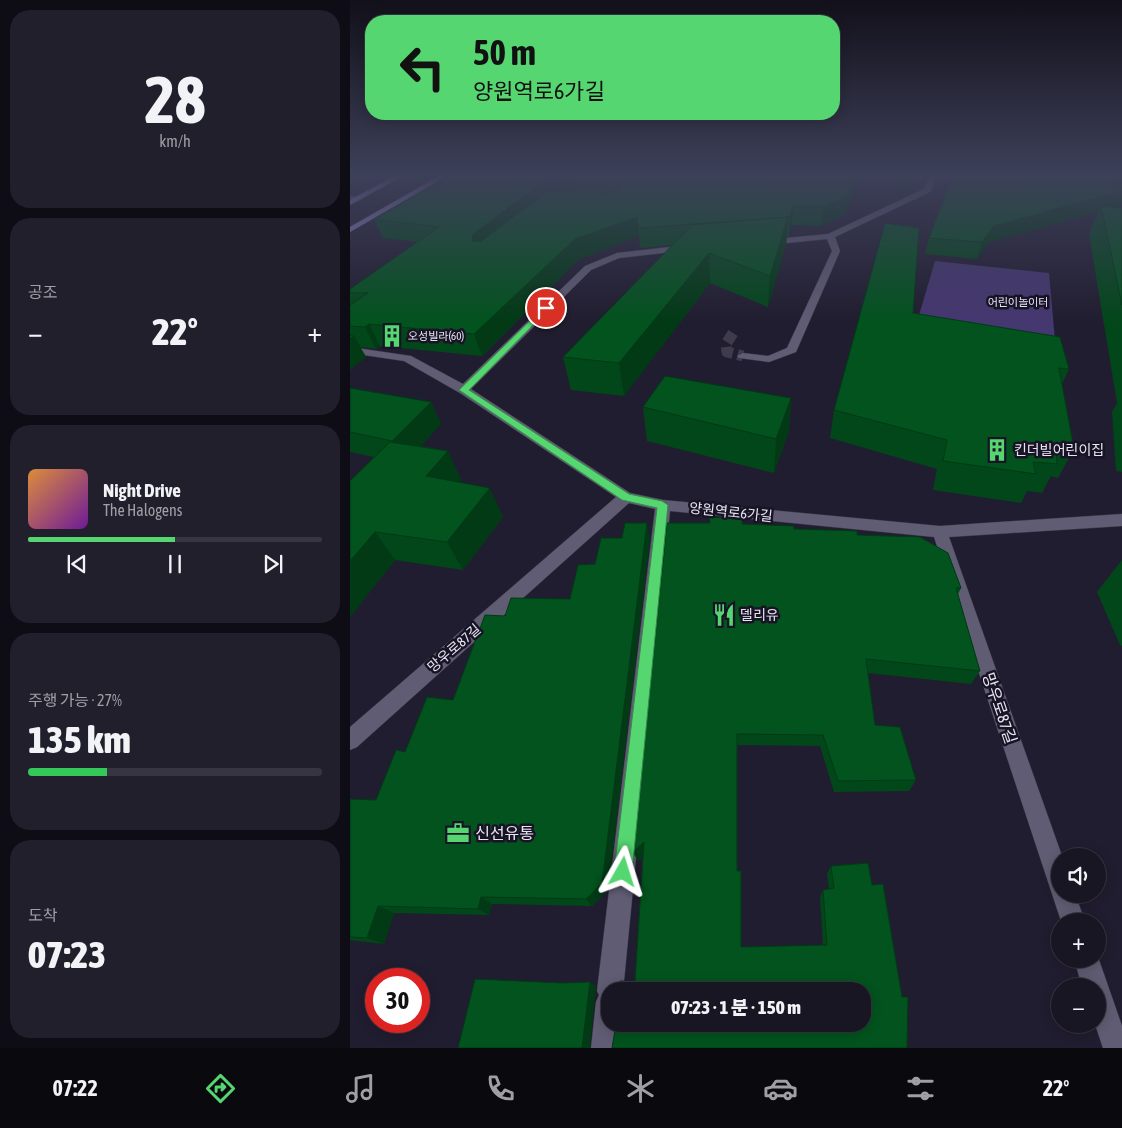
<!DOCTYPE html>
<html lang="ko">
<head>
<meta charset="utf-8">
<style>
  body { margin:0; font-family:"Asap Condensed","Noto Sans KR",sans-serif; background:#221f2c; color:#f1f3f6; height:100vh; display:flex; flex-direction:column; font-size:19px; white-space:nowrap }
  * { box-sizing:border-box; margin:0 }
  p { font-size:16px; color:#9f9fa6 }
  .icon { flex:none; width:28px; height:28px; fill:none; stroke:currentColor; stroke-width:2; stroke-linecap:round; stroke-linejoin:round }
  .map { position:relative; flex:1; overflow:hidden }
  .side { display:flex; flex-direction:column; gap:10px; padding:10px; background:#0e0c14; width:350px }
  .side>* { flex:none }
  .banner { position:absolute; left:15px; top:15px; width:475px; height:105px; border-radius:20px; box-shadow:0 2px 12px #0003,0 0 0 1px #373541; background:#55d671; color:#111; overflow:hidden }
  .tools { position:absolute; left:701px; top:848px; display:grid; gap:10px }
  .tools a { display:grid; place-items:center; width:55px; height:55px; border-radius:50%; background:#191624; box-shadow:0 2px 12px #0003,0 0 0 1px #373541; font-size:25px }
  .speed { position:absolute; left:15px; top:968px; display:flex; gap:10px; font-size:25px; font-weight:700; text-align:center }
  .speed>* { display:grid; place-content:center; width:65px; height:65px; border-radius:50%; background:#191624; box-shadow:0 2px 12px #0003,0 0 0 1px #373541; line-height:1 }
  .speed .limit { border:8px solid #d22; background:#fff; color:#111 }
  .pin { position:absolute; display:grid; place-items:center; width:42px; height:42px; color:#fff; margin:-21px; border:2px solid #fff; border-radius:50%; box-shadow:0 1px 5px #0007 }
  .me { position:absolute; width:55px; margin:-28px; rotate:6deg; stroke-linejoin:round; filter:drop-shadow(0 0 4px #0008) }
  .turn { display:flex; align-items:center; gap:18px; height:105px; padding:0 25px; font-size:22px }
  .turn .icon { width:65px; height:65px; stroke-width:2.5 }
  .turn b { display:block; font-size:35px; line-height:42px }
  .big { font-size:38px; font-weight:800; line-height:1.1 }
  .side .card { flex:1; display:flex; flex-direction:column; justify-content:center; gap:8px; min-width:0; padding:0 18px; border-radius:20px; background:#221f2c }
  .side .dial { align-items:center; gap:0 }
  .dial b { font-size:65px; line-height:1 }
  .song { display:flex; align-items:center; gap:15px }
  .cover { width:60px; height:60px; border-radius:8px; background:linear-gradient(135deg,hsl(30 70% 55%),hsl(280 70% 35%)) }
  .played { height:5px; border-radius:2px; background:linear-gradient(90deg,#55d671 50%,#373541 50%) }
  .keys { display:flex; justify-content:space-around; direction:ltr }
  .heat { display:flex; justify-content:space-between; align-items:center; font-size:28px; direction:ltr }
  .charge { height:8px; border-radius:4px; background:linear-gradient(90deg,#34c759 27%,#373541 0) }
  .trip { position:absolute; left:251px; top:982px; width:270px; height:50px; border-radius:20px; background:#191624; box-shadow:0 2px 12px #0003,0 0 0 1px #373541; font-weight:800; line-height:50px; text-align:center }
  .menu { display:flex; height:80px; justify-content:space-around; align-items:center; background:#0a090e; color:#9f9fa6 }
  .menu .icon { width:35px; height:35px }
  .menu .active { color:#55d671 }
  .menu b { font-size:22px; color:#f1f3f6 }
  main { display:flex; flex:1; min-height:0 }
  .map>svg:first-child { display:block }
  .green { fill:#453770 }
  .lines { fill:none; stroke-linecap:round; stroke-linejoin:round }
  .street-tunnel { stroke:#3f3b4d; stroke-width:11; stroke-dasharray:11 5; stroke-linecap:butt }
  .street-casing { stroke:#3b3848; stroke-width:1 }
  .primary-casing { stroke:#3b3848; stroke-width:1 }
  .street { fill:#605c73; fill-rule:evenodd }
  .primary { fill:#9082c3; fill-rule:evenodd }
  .wall { fill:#02471a }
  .shaded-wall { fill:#013a15 }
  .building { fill:#02531e; stroke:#013a15 }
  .route { fill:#55d671; stroke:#378b49 }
  .labels { text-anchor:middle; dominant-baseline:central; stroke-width:5; stroke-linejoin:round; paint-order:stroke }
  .far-park-label { font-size:11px; fill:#e3e0f4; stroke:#181426 }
  .far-poi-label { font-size:11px; fill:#e7e5f2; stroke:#181426; text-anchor:start }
  .poi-label { font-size:14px; fill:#e7e5f2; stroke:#181426; text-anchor:start }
  .street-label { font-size:14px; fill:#e7e5f2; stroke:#181426 }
  .near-street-label { font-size:16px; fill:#e7e5f2; stroke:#181426 }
  .near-poi-label { font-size:16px; fill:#e7e5f2; stroke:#181426; text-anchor:start }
</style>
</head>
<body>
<main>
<section class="side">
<div class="card dial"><b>28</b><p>km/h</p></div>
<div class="card"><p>공조</p>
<div class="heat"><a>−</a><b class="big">22°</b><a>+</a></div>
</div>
<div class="card">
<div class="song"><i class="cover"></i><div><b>Night Drive</b><p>The Halogens</p></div></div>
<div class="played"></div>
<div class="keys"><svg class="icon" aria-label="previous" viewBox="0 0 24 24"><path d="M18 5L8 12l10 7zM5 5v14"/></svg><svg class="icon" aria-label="pause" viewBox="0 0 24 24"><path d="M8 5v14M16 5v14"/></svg><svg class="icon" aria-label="next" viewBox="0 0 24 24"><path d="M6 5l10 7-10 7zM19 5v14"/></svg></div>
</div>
<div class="card"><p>주행 가능 · 27%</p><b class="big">135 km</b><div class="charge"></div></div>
<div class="card"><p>도착</p><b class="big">07:23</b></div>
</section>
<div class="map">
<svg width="772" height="1048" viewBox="0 0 772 1048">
  <rect width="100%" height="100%" fill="#211d30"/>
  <!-- green -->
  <path class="green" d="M585,261L699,273L705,340L567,322Z"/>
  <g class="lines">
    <!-- street-tunnel -->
    <path class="street-tunnel" d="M383,333L376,344L377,352L393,356"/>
    <defs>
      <path id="street" d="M580,176H587L580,192L485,237L490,251L446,352L419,362L389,358L387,356L393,353L418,356L437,348L482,251L477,239L417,245L414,244V240L478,234L574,189Z
        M0,196L11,197L12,199L8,201L0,200Z
        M337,245L340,246V250L269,258L241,270L121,389L280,493L313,500L590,526L772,514V526L599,537L712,856H710V894H725L735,921H711L584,537L320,511L273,991H260V1024H270L267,1048H241L246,1002L249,995L247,991L305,509L279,503L7,747L0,750V727L266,497L110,393L54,361L0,353V347L61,356L113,384L235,266L267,253Z
        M748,957L772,1026V1048H753L745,1024H748V986H732L724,959H748Z"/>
      <path id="primary" d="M45,176H53L0,205V200Z
        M89,176H97L0,232V227Z"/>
    </defs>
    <!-- street casing -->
    <use href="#street" class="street-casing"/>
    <!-- primary casing -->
    <use href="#primary" class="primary-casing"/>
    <!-- street -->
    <use href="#street" class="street"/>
    <!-- primary -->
    <use href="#primary" class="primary"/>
  </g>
  <!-- wall -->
  <path class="wall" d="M101,176H512L494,215L471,226L442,225L439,236H437L436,245L418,307L360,283L274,396L221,390L213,357L323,245L290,248L289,236L229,259L132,356L30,346L26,349L10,347L16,357L0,370V305L1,304L0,303V289L67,242L33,238L24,219Z
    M603,176H772V205L763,207L772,208V472L766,471L762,412L767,403L739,234L748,212L639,242L627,259L575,254L579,238Z
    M563,313L719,369L712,384L724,449L708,478L701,476L692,493L677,491L671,503L583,490L587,469L480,438L484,410Z
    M0,388L81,402L91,424L71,446L98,451L111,480L110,482L153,517L113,570L45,560L0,617V481L24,457L0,452Z
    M441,398L439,431L424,473L297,441L293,407Z
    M359,517L392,519V524L444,526V529L507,531V535L570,537L598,553L611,588L608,594L630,671L621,684L518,673L525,725L550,727L566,780L559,791L484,792L470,746L387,745V871H391V947L473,945L470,898L473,890L479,889L477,874L481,866L518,863L522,885L533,884L552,997H558L557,1048H262L266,1024H512V991H260V1022L256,1020V990L269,989L270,981H285L293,856L288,861L283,852L317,523H360Z
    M300,538L258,890L242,906L142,904L139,915L44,913L34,944L0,940V799L26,800L55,752L103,700L155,616L220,599L245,564Z
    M772,560V646L770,645L747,592Z"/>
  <!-- shaded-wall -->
  <path class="shaded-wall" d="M0,176H16L0,184Z
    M202,176H228L208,183L210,190L129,254L122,241L123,234Z
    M506,176H512L494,215L471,226L473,207Z
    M565,176H577L546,191L547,184Z
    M772,191V205L752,211L751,206L748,212L639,242L627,259L632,242L644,226Z
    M443,206L442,225L439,236L440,217Z
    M287,217L289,236L229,259L132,356L124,334L225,239Z
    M438,217L436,245L418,307L420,276Z
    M359,253L360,283L274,396L269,363Z
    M19,324L30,346L26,349L15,327Z
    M4,336L16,357L0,370V339Z
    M441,398L439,431L424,473L426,439Z
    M81,402L91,424L55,463L42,441Z
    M98,451L111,480L92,505L76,476Z
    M140,488L153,517L113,570L97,542Z
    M297,523L300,538L258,890L242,906L236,899Z
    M25,532L45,560L0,617V561Z
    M294,842L298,851L288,861L283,852Z
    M131,897L142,904L139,915L128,909Z
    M28,906L44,913L34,944L17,938Z
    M240,982L246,986L240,1048H232Z"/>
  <!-- building -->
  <path class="building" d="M101,176H202L123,234L122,241H131L198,191L266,194L268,188L267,186L208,183L216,176H506L496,197L473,207L443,206L440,217L288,228L287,217L225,239L124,334L19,324L15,327L0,326V305L18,293H0V289L89,227L24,219Z
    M549,176H565L547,184Z
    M603,176H751L772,183V191L644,226L632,242L579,238Z
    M751,206L772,208V305Z
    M438,217L420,276L359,253L269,363L213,357L342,225Z
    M535,223L569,228L563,313L710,337L719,369L709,368L724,449L706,445L707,464L683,462L686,474L593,461L597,440L484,410Z
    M0,335L4,336L0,339Z
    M315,376L441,398L426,439L293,407Z
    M0,388L81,402L42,441L0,432Z
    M40,442L98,451L76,476L140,488L97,542L25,532L0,561V481Z
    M359,517L392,519V524L444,526V529L507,531V535L570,537L598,553L611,588H606L630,671L516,659L525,725L550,727L566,780L488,781L473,735L387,734V871H391V947L477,945L473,890L484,888L481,866L518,863L522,885L533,884L552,997H558L557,1048H262L266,1024H512V991H260V1020H256V990L269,989L270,981H285L294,842L283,852L317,523H360Z
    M275,523H297L252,883L236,899L131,897L128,909L28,906L17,938L0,937V799L26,800L46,750L55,752L77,697L103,700L135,615L155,616L161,598L220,599L228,565L245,564L251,538H272Z
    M125,979L213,983L240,982L232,1048H108Z"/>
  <!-- sky -->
  <linearGradient id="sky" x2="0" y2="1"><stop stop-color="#12101a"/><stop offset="0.54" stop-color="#3d4059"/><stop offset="1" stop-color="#3d4059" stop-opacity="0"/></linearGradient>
  <rect width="772" height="323" fill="url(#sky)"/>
  <!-- route -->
  <path class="route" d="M194,307L200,308L119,390L279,494L312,501L318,505L282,872L279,878L273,881L267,878L264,872L307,508L272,500L109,390Z"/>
  <!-- icons -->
  <defs>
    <symbol id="building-bare" viewBox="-9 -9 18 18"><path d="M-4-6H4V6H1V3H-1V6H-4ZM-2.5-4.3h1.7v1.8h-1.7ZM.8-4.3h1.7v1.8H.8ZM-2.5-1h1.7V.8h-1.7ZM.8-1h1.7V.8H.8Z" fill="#55d671" stroke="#181426" stroke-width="2.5" paint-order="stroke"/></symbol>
    <symbol id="restaurant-bare" viewBox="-9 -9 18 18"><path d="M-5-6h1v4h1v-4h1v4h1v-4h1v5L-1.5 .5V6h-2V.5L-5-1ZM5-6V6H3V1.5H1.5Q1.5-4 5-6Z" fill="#55d671" stroke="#181426" stroke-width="2.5" paint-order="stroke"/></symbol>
    <symbol id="office-bare" viewBox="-9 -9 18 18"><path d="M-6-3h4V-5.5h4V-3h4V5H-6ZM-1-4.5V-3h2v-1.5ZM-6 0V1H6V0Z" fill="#55d671" stroke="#181426" stroke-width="2.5" paint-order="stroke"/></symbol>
  </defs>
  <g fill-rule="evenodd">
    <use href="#building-bare" x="26" y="320" width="32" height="32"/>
    <use href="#building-bare" x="631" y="434" width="32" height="32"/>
    <use href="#restaurant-bare" x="358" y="599" width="32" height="32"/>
    <use href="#office-bare" x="92" y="817" width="32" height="32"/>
  </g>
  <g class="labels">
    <!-- far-park labels -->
    <g class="far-park-label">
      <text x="668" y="302">어린이놀이터</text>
    </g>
    <!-- far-poi labels -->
    <g class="far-poi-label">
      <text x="58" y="336">오성빌라(60)</text>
    </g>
    <!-- poi labels -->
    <g class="poi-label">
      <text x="664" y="450">킨더빌어린이집</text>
      <text x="390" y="615">델리유</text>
    </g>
    <!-- street labels -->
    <g class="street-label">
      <text transform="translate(381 512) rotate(6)">양원역로6가길</text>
      <text transform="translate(104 648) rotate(-41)">망우로87길</text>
    </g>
    <!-- near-street labels -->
    <g class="near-street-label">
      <text transform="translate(650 708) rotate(71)">망우로87길</text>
    </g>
    <!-- near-poi labels -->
    <g class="near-poi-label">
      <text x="125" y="833">신선유통</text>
    </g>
  </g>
</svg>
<div class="tools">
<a><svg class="icon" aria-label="sound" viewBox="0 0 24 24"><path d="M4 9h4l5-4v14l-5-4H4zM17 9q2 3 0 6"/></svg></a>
<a>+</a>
<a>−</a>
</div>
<div class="speed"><div class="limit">30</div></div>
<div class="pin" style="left:196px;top:308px;background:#d93025"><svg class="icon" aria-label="arrive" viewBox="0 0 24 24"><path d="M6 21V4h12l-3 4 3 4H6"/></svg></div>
<svg class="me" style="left:273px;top:872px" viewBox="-20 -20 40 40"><path d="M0-17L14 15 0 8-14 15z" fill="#55d671" stroke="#fff" stroke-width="4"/></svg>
<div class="trip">07:23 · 1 분 · 150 m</div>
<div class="banner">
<div class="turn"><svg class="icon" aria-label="left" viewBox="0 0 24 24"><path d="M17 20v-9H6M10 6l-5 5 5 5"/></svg><div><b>50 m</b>양원역로6가길</div></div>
</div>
</div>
</main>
<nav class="menu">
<b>07:22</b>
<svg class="icon active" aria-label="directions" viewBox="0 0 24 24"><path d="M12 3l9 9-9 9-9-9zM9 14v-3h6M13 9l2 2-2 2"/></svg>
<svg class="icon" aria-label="music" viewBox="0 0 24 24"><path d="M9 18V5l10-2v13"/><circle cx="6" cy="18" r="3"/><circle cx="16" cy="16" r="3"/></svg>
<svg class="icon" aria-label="phone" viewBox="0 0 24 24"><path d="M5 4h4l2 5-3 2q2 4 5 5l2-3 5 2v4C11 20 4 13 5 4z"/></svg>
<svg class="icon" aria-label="climate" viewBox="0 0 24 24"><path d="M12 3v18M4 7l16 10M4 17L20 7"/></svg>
<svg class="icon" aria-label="car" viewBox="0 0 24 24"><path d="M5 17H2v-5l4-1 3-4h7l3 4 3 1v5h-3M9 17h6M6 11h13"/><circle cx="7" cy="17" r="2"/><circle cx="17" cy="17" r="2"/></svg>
<svg class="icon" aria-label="filters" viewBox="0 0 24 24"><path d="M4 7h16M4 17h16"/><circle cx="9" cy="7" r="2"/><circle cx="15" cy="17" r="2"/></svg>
<b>22°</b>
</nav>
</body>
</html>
